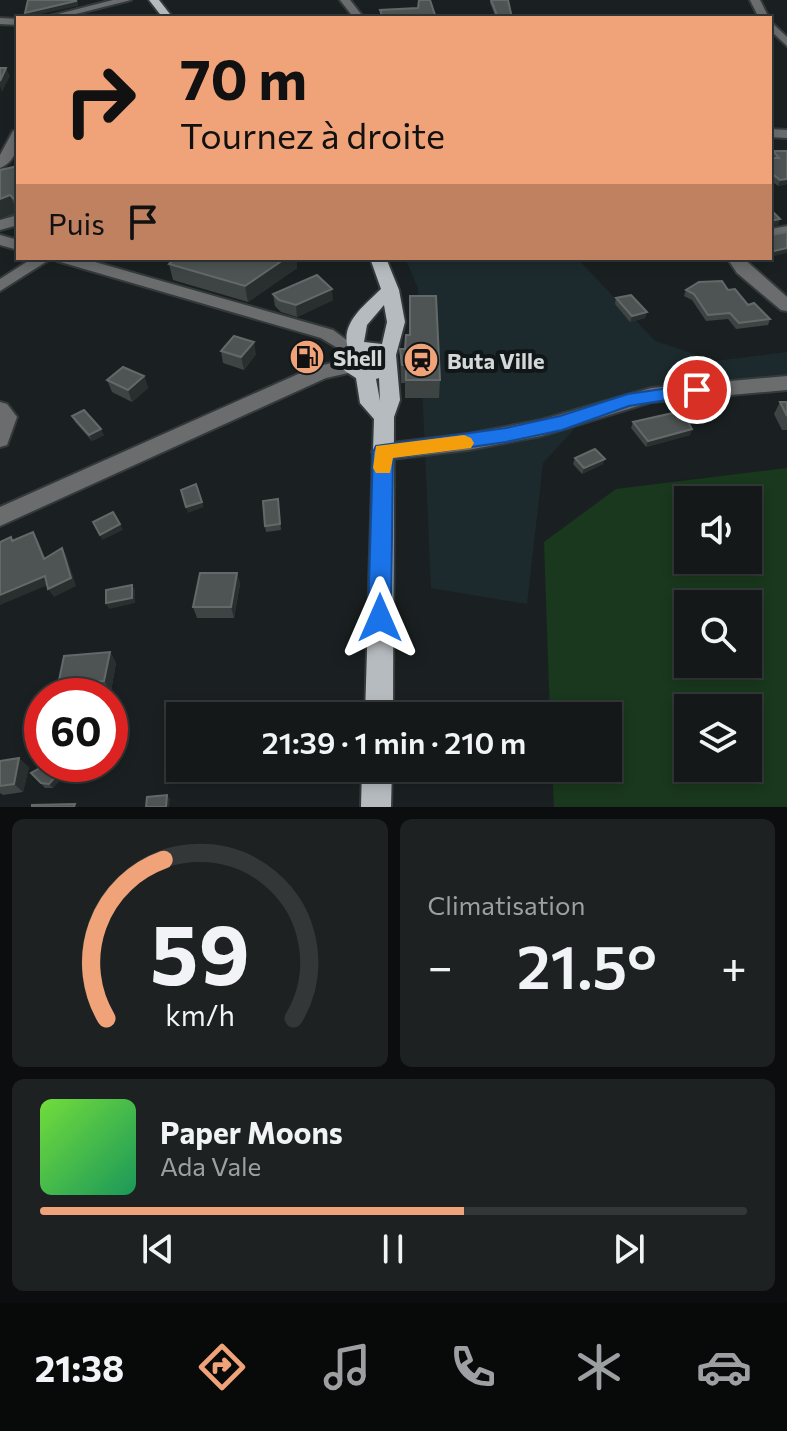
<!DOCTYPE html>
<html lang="fr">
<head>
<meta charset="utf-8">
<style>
  body { margin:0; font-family:Commissioner,sans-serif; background:#1d2122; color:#f1f3f6; height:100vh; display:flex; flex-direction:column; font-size:30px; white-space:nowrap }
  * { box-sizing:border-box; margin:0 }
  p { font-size:26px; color:#9da0a2 }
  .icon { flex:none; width:44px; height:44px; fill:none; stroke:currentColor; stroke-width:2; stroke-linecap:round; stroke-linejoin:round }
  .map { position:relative; height:807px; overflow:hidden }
  .sheet { display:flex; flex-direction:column; gap:12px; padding:12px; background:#0b0d0e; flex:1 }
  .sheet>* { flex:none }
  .hud { position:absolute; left:16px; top:16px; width:756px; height:244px; border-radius:0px; box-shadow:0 4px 12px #0003,0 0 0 2px #333738; background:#f0a279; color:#111; overflow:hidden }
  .tools { position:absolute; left:674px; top:486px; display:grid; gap:16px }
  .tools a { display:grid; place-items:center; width:88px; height:88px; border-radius:0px; background:#141819; box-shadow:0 4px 12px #0003,0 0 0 2px #333738; font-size:40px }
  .speed { position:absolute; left:24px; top:678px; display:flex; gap:16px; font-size:40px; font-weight:700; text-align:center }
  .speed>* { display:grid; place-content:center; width:104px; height:104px; border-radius:50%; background:#141819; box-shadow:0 4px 12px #0003,0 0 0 2px #333738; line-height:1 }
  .speed .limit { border:12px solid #d22; background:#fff; color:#111 }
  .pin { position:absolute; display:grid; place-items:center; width:68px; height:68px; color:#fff; margin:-34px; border:4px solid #fff; border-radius:50%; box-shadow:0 2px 8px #0007 }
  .me { position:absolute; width:88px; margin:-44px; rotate:0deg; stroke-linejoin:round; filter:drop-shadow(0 0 6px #0008) }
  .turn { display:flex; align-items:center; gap:28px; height:168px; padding:0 32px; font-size:36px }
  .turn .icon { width:104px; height:104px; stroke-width:2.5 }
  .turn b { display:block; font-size:56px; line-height:68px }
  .then { display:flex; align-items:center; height:76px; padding:0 32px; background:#0003; gap:16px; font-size:30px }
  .big { font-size:60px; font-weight:600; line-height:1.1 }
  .sheet .card { flex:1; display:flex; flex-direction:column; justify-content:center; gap:12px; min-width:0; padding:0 28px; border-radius:12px; background:#1d2122 }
  .sheet .dial { align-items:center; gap:0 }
  .dial svg { height:208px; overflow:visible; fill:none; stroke:#333738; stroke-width:7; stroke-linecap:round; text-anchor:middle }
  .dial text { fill:#f1f3f6; stroke:none }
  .song { display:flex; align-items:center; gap:24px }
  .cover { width:96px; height:96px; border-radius:12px; background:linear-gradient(135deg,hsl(100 70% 55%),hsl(150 70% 35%)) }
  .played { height:8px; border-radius:4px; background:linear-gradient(90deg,#f0a279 60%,#333738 60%) }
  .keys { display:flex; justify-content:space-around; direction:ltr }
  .heat { display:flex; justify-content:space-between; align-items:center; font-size:44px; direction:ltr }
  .sheet .tiles { flex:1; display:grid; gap:12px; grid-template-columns:1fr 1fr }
  .card:last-child { grid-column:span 2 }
  .trip { position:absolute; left:166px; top:702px; width:456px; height:80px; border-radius:0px; background:#141819; box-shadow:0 4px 12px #0003,0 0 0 2px #333738; font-weight:600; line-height:80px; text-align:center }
  .dock { display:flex; height:128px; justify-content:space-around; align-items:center; background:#080a0a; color:#9da0a2 }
  .dock .icon { width:56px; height:56px }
  .dock .on { color:#f0a279 }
  .dock b { font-size:36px; color:#f1f3f6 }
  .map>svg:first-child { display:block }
  .built { fill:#1d2a2d }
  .green { fill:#19381d; fill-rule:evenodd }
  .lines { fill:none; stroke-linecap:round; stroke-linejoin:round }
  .minor-casing { stroke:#343a3b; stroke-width:4 }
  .major-casing { stroke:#343a3b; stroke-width:4 }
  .minor { fill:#6a6c6e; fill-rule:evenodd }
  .major { fill:#b6bbbf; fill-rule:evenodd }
  .wall { fill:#3e4443 }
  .shaded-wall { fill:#292f2f }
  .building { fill:#4e5453; stroke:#636968; stroke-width:2 }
  .route { fill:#1a73e8; stroke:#114b97; stroke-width:2 }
  .slow { fill:#f59e0b }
  .labels { text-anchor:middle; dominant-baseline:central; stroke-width:8; stroke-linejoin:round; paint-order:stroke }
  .poi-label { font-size:22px; font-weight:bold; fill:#d4d8d9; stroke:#111718; text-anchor:start }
</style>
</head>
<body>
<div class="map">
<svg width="787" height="807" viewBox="0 0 787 807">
  <rect width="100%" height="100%" fill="#1a2021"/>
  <!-- built -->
  <path class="built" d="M405,258H577L655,341L715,361L787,352V385L644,399L577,426L543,463L527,604L431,588L418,288Z"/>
  <!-- green -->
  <path class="green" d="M787,468V807H554L552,768H608V716H550L544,542L616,489ZM688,500H748V560H688ZM688,604H748V664H688ZM688,708H748V768H688Z"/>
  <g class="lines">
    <defs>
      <path id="minor" d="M113,0H131L60,18H42Z
        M340,0H350L364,18H354Z
        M750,0H760L769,18H759Z
        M0,18L18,19V25L0,24Z
        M770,21L787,37V46L770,30Z
        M770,129L787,130V138L770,137Z
        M18,130C18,146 17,161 0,168V155L13,131Z
        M18,215V225L0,230V220Z
        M787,226V236L770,239V229Z
        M0,235L18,240V250L0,245Z
        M33,258H52L0,291V279Z
        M55,258H81L333,330L363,352L354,358L321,338L57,261Z
        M727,258H743L787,297V311L781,310L737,273Z
        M350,359L357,361L360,366L357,371L326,378L0,526V507L314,367Z
        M787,376V390L651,402L541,436L468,450L383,460L375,458L372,452L375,446L383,444L468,434L541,420L651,388Z
        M0,402L7,404L17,417L7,445L0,447Z"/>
      <path id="major" d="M149,0H159L173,18H163Z
        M370,258H386L399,290L405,322L396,355L400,400L394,417L393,716H365L374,419L360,403L356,378L345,371L340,361L348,348C340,323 365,305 381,289ZM384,305L387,322L382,344L364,342L367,325ZM366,354L378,358V363C370,368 365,368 358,361ZM379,378L380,400V401L376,379Z
        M362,768H392L391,807H361Z"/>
    </defs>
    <!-- minor casing -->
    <use href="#minor" class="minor-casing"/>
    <!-- major casing -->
    <use href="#major" class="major-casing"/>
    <!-- minor -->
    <use href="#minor" class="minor"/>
    <!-- major -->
    <use href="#major" class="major"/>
  </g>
  <!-- wall -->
  <path class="wall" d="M490,0H508L512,18H496L490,3Z
    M773,151H787V184L778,186L770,180V158H772L770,157Z
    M18,166V213L0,219Z
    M175,258H296L297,268L248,302L173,280L169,264Z
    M686,290L748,305L770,319L768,325L736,329L728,319L706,321L692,300L684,296Z
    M273,294L333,300L297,317L281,312L275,306Z
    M616,298L647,312L645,318L630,322L615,304Z
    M400,349L440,380L439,398H405V383H401Z
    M221,351L256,354L244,370L223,363Z
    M144,376L148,388L132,402L112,392L107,380Z
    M780,402H787V430H782L774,414Z
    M72,416L104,435L92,441L75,422Z
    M633,422L692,429L690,435L646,447L631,428Z
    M575,458L603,464L582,474L573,464Z
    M278,499L281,530L266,532L265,526Z
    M237,573L240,584L234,618H197L193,607Z
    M110,652L116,663L111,691L65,695L58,685Z
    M0,761L29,767L23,792L3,795L0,793Z
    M47,764H60L62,778L53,788H45L31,773Z"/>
  <!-- shaded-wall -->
  <path class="shaded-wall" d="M78,0V6L26,17L25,13Z
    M6,68L10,76L2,92L0,86V81Z
    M787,179V184L778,186L780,180Z
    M10,195L17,212L0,219V199Z
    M780,219L778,225L770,226V221Z
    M787,248V253L770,257V252Z
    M286,258H296L297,268L248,302L245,286Z
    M332,289L333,300L297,317L296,305Z
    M647,312L645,318L630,322L632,316Z
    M254,342L256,354L244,370L241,357Z
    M144,376L148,388L132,402L128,390Z
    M101,429L104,435L92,441L89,435Z
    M692,429L690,435L646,447L648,441Z
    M605,459L603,464L582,474L584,468Z
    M202,502L204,507L188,513L186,507Z
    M120,524L123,530L102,540L100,535Z
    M33,532L38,540L49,567L44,559Z
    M62,548L67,557L76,586L54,597L48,589Z
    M237,573L240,584L234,618L231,607Z
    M45,576L50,584L0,605V595Z
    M132,585L135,590V603L109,609L106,603Z
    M110,652L116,663L111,691L104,681Z
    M19,758L29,767L23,792L14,784Z
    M57,764H60L62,778L53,788L49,784Z
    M167,795L170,799L169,807H166Z"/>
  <!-- building -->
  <path class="building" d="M28,0H76V1L25,13Z
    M419,0H430L436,18H383L380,10L418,8Z
    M491,0H508L512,18H498Z
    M0,68H6L0,81Z
    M773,151H787V179L780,180L770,172V158H779Z
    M18,166L15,174H18V198L14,199L10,195L0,199V170Z
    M770,209L780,219L770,221L771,235L787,232V248L770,252Z
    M175,258H286L245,286L169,264Z
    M317,275L332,289L296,305L279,300L273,294Z
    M722,281L728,290L735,289L748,305L754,303L770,319L739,323L730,313L708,315L694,294L686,290L699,282Z
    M631,295L647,312L632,316L616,298Z
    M410,296H436L440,380H406V365H402L400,349H405L406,335H410Z
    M234,336L254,342L241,357L221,351Z
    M123,367L144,376L128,390L107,380Z
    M780,402H787V416Z
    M84,410L101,429L89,435L72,416Z
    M682,411L692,429L648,441L633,422Z
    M595,449L605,459L584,468L575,458Z
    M196,484L202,502L186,507L181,490Z
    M278,499L280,524L265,526L263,501Z
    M113,512L120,524L100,535L93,522Z
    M33,532L44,559L62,548L71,578L48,589L45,576L0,595V542L11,537L12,541Z
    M200,573H237L231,607H193Z
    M132,585V598L106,603V590Z
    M110,652L104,681L58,685L64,656Z
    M276,704H298L297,716H276Z
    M19,758L14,784L0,786V761Z
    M47,764H57L58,774L49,784L41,783L31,773Z
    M167,795L166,807H146L147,797Z
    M75,804L74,807H32V805Z"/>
  <!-- route -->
  <path class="route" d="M697,384L704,386L706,390L704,394L629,406L562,430L506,442L393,458L391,618L388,626L380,629L372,626L368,618L373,452L376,446L506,428L560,416L628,394Z"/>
  <!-- slow -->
  <path class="slow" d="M464,435L471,438L474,443L471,448L393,458L390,473H376L373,468L376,446Z"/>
  <!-- icons -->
  <defs>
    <symbol id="fuel-disc" viewBox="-11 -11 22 22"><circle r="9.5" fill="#f0a279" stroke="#111718"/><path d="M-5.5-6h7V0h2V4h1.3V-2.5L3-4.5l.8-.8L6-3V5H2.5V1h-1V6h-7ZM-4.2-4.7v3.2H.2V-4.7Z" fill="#111"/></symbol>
    <symbol id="station-disc" viewBox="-11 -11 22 22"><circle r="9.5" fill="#f0a279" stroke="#111718"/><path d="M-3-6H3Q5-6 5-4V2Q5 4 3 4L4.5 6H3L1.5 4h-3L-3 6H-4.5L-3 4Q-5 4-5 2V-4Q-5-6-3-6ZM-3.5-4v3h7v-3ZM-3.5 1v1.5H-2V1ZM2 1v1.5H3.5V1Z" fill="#111"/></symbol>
  </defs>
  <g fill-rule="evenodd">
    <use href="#fuel-disc" x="287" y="337" width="40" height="40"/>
    <use href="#station-disc" x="401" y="340" width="40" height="40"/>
  </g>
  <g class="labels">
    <!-- poi labels -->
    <g class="poi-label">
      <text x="333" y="357">Shell</text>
      <text x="447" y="360">Buta Ville</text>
    </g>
  </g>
</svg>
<div class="tools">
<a><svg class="icon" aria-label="sound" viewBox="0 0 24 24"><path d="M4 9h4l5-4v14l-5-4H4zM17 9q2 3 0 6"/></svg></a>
<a><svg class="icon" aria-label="search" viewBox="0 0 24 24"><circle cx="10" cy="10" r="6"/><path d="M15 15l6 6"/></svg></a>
<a><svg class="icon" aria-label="layers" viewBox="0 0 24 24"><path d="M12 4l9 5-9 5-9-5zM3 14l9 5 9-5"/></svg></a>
</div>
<div class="speed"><div class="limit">60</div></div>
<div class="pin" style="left:697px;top:390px;background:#d93025"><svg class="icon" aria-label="arrive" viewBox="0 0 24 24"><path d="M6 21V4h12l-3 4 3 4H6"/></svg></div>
<svg class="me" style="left:380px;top:618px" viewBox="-20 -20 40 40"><path d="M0-17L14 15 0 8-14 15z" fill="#1a73e8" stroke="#fff" stroke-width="4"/></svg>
<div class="trip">21:39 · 1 min · 210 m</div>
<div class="hud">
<div class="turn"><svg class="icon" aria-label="right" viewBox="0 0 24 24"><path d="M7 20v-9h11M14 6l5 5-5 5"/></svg><div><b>70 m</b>Tournez à droite</div></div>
<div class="then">Puis<svg class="icon" aria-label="arrive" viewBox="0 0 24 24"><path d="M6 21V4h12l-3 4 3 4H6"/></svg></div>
</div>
</div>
<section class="sheet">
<div class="tiles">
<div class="card dial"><svg viewBox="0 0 100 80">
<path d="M14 69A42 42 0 1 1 86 69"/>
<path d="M14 69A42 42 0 0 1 36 8" stroke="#f0a279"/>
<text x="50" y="56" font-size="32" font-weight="700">59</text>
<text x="50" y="72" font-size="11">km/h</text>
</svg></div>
<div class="card"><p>Climatisation</p>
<div class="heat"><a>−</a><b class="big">21.5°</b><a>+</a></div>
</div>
<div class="card">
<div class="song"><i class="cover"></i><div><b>Paper Moons</b><p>Ada Vale</p></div></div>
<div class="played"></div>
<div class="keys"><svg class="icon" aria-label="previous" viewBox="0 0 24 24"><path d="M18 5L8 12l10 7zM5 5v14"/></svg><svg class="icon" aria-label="pause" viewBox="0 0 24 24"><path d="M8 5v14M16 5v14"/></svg><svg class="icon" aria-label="next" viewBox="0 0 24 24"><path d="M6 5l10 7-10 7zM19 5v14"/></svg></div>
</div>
</div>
</section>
<nav class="dock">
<b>21:38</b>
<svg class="icon on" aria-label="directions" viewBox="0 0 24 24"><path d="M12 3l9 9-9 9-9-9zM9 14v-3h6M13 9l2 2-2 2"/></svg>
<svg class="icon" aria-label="music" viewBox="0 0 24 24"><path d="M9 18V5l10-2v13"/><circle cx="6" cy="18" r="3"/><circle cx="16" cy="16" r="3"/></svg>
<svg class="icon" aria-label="phone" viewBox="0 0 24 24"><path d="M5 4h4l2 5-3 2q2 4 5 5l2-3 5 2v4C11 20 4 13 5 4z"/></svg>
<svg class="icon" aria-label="climate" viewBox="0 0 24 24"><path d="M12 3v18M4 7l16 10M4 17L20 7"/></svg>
<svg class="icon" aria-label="car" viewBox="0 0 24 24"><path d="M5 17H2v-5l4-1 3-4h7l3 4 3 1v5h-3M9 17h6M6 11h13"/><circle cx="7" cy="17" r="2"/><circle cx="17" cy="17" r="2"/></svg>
</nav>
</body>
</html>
